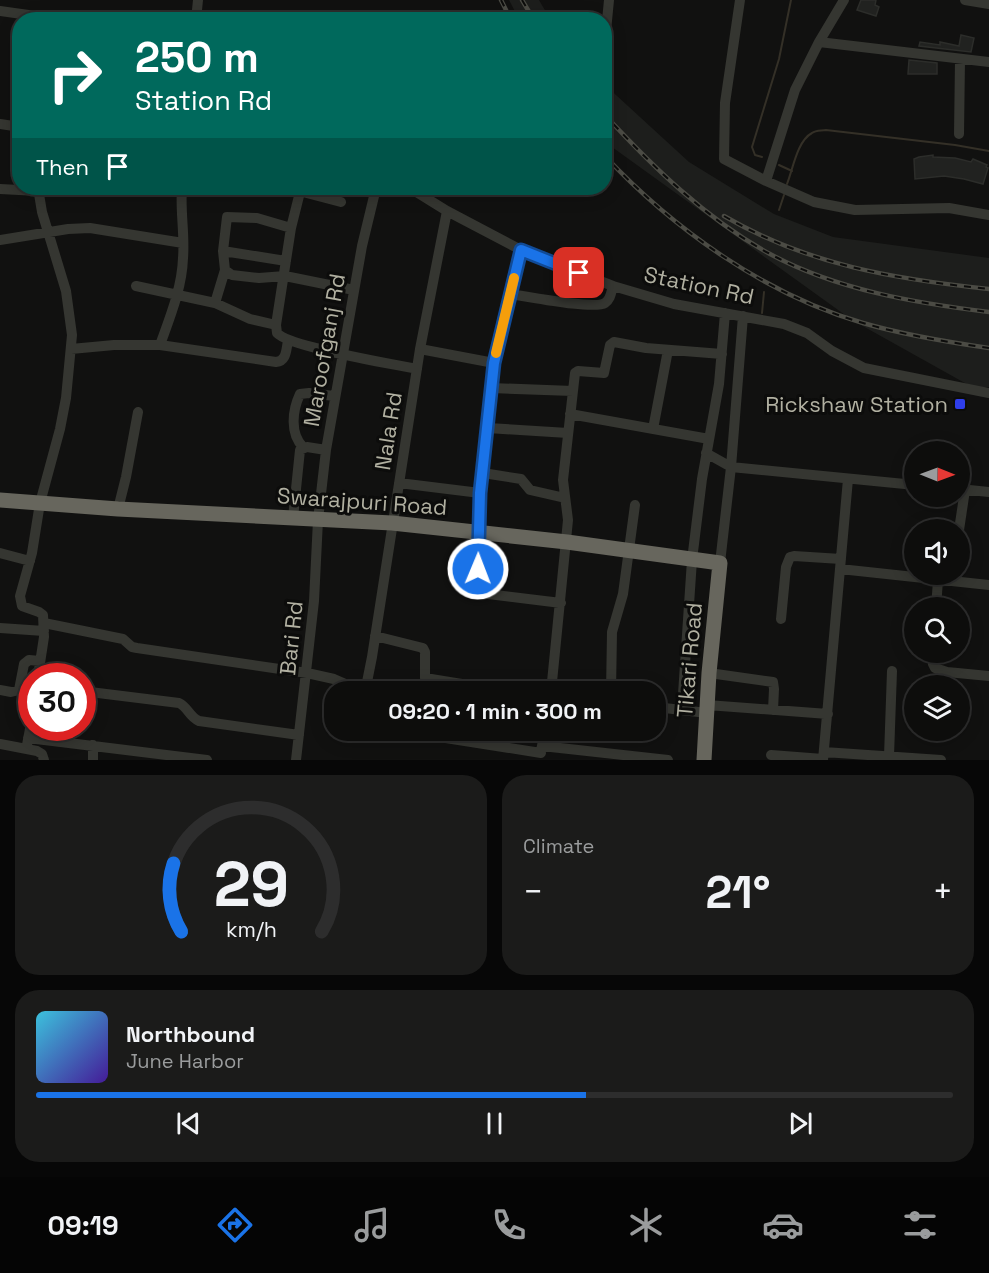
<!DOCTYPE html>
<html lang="en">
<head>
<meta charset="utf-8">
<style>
  body { margin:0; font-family:"Space Grotesk",sans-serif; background:#1b1b1a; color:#f1f3f6; height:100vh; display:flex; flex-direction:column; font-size:22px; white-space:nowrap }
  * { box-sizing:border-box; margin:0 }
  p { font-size:20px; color:#9a9c9d }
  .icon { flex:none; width:33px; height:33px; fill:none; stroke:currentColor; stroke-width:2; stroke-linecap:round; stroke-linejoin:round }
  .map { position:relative; height:760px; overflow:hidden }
  .panel { display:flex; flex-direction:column; gap:15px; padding:15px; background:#070707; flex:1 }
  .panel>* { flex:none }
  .hud { position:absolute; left:12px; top:12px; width:600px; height:183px; border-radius:24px; box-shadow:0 3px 15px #0003,0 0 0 2px #2d2d2d; background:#00695c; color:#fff; overflow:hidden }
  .needle { width:39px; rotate:91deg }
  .buttons { position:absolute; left:904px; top:441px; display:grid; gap:12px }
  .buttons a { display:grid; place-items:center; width:66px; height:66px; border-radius:50%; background:#0d0d0c; box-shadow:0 3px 15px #0003,0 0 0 2px #2d2d2d; font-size:30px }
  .speed { position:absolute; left:18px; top:663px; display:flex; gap:12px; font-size:30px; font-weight:700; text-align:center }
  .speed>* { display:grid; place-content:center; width:78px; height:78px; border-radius:50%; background:#0d0d0c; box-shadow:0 3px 15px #0003,0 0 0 2px #2d2d2d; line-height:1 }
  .speed .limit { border:9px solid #d22; background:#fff; color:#111 }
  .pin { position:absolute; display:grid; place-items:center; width:51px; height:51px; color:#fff; margin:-26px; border-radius:12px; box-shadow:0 3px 9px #0006 }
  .me { position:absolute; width:66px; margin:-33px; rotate:1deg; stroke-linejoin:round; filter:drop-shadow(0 0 4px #0008) }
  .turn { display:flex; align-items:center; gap:21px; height:126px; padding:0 24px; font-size:27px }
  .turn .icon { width:78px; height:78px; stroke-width:2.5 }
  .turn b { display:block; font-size:42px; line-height:51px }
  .then { display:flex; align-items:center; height:57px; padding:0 24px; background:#0003; gap:12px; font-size:22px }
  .big { font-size:45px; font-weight:800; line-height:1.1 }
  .panel .tile { flex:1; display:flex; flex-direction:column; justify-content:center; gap:9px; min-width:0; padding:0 21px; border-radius:24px; background:#1b1b1a }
  .panel .dial { align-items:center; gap:0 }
  .dial svg { height:156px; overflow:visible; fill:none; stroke:#2d2d2d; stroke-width:7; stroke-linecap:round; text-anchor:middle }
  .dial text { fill:#f1f3f6; stroke:none }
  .song { display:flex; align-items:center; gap:18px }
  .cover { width:72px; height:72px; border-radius:9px; background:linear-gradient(135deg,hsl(190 70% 55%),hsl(260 70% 35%)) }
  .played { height:6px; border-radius:3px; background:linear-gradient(90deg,#1a73e8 60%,#2d2d2d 60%) }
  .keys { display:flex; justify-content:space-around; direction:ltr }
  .heat { display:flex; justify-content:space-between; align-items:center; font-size:33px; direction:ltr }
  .panel .tiles { flex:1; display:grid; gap:15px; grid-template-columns:1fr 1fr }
  .tile:last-child { grid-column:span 2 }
  .trip { position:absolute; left:324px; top:681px; width:342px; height:60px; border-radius:24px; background:#0d0d0c; box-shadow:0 3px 15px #0003,0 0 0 2px #2d2d2d; font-weight:800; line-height:60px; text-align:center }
  .tabs { display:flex; height:96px; justify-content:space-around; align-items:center; background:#050505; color:#9a9c9d }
  .tabs .icon { width:42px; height:42px }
  .tabs .current { color:#1a73e8 }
  .tabs b { font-size:27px; color:#f1f3f6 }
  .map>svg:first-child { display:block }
  .built { fill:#1d1e1c }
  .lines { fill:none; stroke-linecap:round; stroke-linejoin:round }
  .stream { stroke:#343027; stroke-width:2 }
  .building { fill:#212220; stroke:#2c2d2a; stroke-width:1.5 }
  .minor { stroke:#353631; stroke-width:10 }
  .highway { stroke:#67665d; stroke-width:15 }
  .rail-casing { stroke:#4b4b44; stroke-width:4.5 }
  .rail { stroke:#0c0c0b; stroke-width:2; stroke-dasharray:7; stroke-linecap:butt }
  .route-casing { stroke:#114b97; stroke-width:15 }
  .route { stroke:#1a73e8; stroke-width:10 }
  .slow { stroke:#f59e0b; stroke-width:10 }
  .poi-dot { fill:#2f3eea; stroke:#0c0c0b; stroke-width:2 }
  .labels { text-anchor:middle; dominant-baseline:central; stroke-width:6; stroke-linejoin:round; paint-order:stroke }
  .street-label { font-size:22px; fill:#b1b0a1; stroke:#0c0c0b }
  .poi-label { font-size:22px; fill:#b1b0a1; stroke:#0c0c0b; text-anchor:end }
</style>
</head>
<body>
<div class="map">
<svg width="989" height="760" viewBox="0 0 989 760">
  <rect width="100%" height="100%" fill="#111110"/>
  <!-- built -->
  <path class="built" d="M509,0H539L550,19H519Z
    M604,84L689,162L774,214L833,237L989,258V387H972L852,320L605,142Z"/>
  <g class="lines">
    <!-- stream -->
    <path class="stream" d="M762,157L755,155L752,147L779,59L791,0
      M779,165L792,171
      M787,184C793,169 797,141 812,133C816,130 821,131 826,130L955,145L989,151
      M779,210L784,195
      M762,313L764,292"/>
  </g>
  <!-- building -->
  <path class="building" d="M861,0H876L875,5L879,7L876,16L857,10Z
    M961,35L974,38L971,52L919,46L920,42L940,45V42L959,46Z
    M909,60L937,63V74H908Z
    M933,155V157L955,158L971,162L973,159L987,165L986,167L988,168L983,184L964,179L944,176L915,179L914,159L919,157Z"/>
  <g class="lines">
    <!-- minor -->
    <path class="minor" d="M740,0L725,103L724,159L766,181L814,202L855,210L949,208L989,215
      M965,0L989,4
      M0,11L64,20
      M196,20L198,0
      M606,31L609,0
      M819,42L989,62
      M0,124L20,127
      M959,134L960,60
      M766,181L795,90L819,42L844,0
      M38,188L42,212L66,291L72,335L66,398L60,429L40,503L32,553L20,596L22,606L39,612L43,615L44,637L38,676
      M301,188L291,228L276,325L277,333C289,347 393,364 417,369
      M410,188L447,211L521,250L613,286L674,304L784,324L807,333L832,351L864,368L989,393
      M0,189L38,191
      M299,191L341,202
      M291,228L257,218L227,217L223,251L225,270L232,275L259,278L285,276L354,290
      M0,240L68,229L90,228L183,243
      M521,250L494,363L480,493L477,587L480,593L561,603
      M223,251L286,261
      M136,286L215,303L250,319L276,325
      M510,294C526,296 594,310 605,303C611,299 611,292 613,286
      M215,303L225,270
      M160,345C170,317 182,288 183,258C185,235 180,211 182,188
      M71,349L114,345H160L276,362C287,361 286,349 288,341
      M420,349L494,363
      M491,388L573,391
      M570,414L709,439
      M488,428L568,433
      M653,429L668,350
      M303,447C290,434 292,411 300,394L309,393L334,396
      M706,453L731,467L743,316
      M483,473L521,479L530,490L565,498
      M399,483L480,493
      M960,489L989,492
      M118,509L126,477L138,412
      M293,518L300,450L307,447L326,450
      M959,530L965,490
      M0,553L30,561
      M720,563L731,467L915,485
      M840,569L989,585
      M936,608L938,580
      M781,619L786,567L790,557L794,556L841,559
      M44,623L123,639L132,647L137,648L307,673L334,679L364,692
      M0,628L44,631
      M375,636L423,648L425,652V678L511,692
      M932,652L933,664L935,668L947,672L989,676
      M709,673L773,682L774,689L773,710
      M0,690L11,692L19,690L24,664L29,660L40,661
      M90,692L179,703C188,707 189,717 199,721L299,735
      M365,692L372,657L420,349L447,211
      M551,692L568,520L563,480L575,373L578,371L604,373L610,345L614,342L646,348L722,354
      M611,692L612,632L623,594L635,505
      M707,705L828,714
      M656,707L707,713
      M682,709L692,560L702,479L719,384L725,313
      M395,730L541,753
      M28,738L207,760
      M0,744L37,751L42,754L44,760
      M27,745L32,718
      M542,746L668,760
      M541,751L545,730
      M824,752L941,760
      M771,755L823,759
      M889,756L892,671
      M93,760V745
      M296,760L314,601L318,520L326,450L362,246L376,188
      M823,760L848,479"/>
    <!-- highway -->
    <path class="highway" d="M0,500L118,509L392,523L567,542L720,563L709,673L704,760"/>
    <defs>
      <path id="rail" d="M501,0L511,20
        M522,0L534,20
        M604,114C653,167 706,219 770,254C837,290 915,303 989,312
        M604,155C673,229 766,295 863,323C904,335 947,342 989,348
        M724,216C808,265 894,279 989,289"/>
    </defs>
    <!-- rail casing -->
    <use href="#rail" class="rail-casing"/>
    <!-- rail -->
    <use href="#rail" class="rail"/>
  </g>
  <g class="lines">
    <defs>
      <path id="route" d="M478,569L480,493L494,363L521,250L579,273"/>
    </defs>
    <!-- route casing -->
    <use href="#route" class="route-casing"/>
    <!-- route -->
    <use href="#route" class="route"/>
    <!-- slow -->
    <path class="slow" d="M496,353L514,278"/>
  </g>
  <!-- markers -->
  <rect class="poi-dot" x="954" y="398" width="12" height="12" rx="3"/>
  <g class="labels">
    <!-- street labels -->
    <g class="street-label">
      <text transform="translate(699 285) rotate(12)">Station Rd</text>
      <text transform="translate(324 350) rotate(-80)">Maroofganj Rd</text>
      <text transform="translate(388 431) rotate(-81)">Nala Rd</text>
      <text transform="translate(362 501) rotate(4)">Swarajpuri Road</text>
      <text transform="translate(291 638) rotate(-84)">Bari Rd</text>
      <text transform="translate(689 660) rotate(-85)">Tikari Road</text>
    </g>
    <!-- poi labels -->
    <g class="poi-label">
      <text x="948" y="404">Rickshaw Station</text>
    </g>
  </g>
</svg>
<div class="buttons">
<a><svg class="needle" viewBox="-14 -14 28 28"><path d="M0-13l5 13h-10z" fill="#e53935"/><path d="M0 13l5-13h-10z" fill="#9a9c9d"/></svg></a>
<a><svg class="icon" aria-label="sound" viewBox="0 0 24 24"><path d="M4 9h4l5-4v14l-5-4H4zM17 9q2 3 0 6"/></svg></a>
<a><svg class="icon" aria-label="search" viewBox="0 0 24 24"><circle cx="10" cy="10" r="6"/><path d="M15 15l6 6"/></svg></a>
<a><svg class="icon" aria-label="layers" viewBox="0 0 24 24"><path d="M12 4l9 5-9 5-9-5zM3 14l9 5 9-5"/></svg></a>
</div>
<div class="speed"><div class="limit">30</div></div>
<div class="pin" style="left:579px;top:273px;background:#d93025"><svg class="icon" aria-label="arrive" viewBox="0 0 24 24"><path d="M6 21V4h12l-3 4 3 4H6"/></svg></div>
<svg class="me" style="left:478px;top:569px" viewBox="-20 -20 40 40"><circle r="17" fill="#1a73e8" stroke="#fff" stroke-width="3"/><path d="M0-11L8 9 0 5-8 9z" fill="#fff"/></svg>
<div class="trip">09:20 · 1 min · 300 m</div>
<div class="hud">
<div class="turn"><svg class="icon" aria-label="right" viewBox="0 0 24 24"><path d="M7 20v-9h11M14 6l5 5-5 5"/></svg><div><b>250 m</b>Station Rd</div></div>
<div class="then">Then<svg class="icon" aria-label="arrive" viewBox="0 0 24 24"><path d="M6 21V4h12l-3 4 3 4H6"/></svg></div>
</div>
</div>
<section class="panel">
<div class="tiles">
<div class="tile dial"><svg viewBox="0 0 100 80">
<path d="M14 69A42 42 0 1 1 86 69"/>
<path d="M14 69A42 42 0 0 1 10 34" stroke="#1a73e8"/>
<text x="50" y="56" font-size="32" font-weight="700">29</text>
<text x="50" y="72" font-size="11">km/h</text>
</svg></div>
<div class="tile"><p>Climate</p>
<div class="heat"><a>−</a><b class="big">21°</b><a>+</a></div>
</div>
<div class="tile">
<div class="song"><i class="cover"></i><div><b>Northbound</b><p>June Harbor</p></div></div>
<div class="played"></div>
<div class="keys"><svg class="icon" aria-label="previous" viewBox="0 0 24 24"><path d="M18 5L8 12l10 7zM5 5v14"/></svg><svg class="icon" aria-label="pause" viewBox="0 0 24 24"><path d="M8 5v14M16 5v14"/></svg><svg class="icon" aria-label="next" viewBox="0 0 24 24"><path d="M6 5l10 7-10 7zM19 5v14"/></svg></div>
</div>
</div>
</section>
<nav class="tabs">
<b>09:19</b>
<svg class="icon current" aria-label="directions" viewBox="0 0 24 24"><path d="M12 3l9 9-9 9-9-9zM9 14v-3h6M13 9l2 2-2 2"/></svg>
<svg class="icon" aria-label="music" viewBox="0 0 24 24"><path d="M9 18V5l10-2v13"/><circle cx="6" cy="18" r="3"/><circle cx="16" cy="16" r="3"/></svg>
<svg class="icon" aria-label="phone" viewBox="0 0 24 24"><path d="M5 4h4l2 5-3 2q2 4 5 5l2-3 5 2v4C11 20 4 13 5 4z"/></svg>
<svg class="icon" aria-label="climate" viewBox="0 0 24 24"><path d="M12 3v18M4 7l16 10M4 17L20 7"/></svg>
<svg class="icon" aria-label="car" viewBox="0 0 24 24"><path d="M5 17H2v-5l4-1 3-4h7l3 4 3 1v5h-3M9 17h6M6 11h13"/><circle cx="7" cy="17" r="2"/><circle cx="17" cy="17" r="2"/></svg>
<svg class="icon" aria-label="filters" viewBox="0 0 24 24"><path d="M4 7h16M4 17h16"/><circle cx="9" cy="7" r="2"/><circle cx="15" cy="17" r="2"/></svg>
</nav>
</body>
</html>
